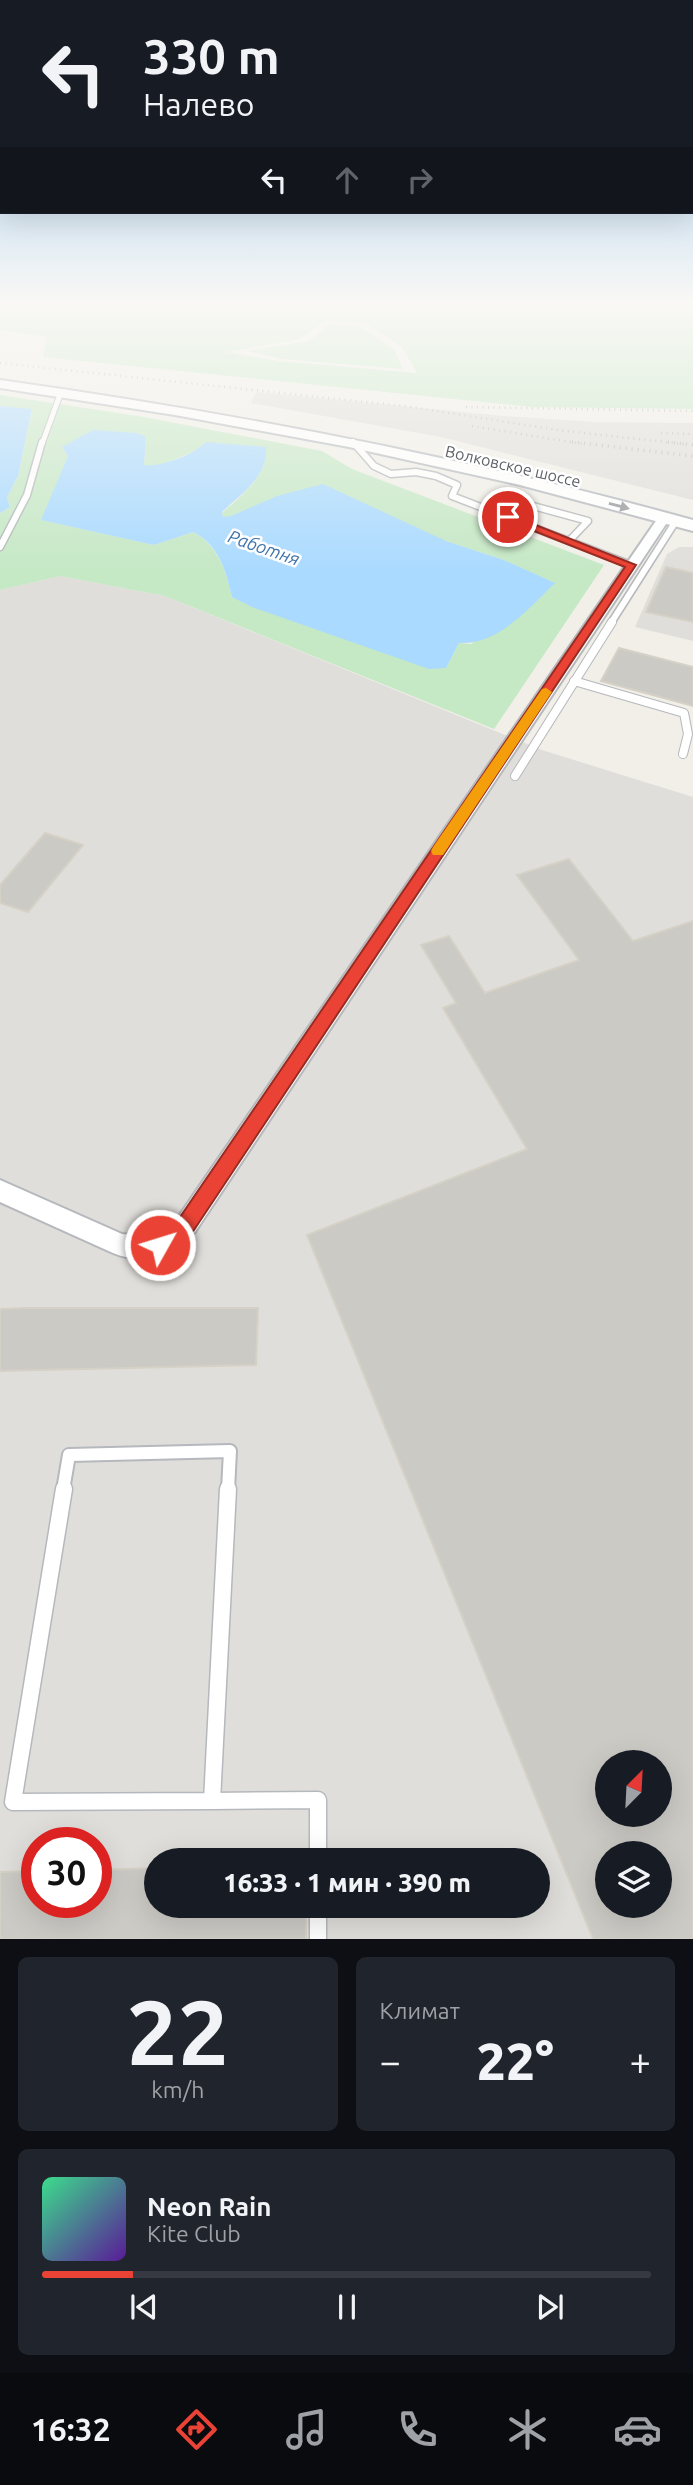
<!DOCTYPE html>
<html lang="ru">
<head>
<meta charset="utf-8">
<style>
  body { margin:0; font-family:Ubuntu,sans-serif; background:#20242c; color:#f1f3f6; height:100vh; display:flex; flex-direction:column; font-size:26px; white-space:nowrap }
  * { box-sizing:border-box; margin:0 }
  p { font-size:23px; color:#9ea1a6 }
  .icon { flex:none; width:38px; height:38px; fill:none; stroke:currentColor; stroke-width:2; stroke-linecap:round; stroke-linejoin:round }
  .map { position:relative; height:1939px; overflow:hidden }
  .side { display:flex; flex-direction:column; gap:18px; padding:18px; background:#0d0f14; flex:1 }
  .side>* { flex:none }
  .top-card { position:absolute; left:0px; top:0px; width:693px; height:214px; box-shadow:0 7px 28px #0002; background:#171b24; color:#f1f3f6; overflow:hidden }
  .needle { width:46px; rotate:24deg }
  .tools { position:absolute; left:595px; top:1750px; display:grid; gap:14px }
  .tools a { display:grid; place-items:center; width:77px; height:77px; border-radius:50%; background:#171b24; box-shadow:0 7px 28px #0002; font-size:35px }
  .speed { position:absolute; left:21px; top:1827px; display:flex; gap:14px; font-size:35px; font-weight:700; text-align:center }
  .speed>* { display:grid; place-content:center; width:91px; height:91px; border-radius:50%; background:#171b24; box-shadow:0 7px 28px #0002; line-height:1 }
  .speed .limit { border:10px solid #d22; background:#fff; color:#111 }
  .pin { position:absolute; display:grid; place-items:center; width:60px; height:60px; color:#fff; margin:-30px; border:4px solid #fff; border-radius:50%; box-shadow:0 2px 7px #0007 }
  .me { position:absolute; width:77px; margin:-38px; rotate:51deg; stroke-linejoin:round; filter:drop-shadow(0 0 5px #0008) }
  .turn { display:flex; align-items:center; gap:24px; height:147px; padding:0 28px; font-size:32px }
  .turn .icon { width:91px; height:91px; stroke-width:2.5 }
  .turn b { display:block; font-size:49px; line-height:60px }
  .lanes { display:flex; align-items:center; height:66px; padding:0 28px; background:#0003; justify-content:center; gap:35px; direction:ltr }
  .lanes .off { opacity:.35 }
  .big { font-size:52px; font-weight:800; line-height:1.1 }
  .side .card { flex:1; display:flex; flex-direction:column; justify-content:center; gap:10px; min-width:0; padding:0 24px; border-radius:10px; background:#20242c }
  .side .dial { align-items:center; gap:0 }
  .dial b { font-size:91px; line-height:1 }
  .song { display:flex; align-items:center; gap:21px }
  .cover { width:84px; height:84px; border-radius:10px; background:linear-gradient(135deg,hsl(150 70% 55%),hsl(270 70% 35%)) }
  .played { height:7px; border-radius:4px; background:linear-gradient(90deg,#ea4335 15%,#363941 15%) }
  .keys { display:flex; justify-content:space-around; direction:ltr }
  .heat { display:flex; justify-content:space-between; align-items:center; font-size:38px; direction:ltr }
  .side .tiles { flex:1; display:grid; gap:18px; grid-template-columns:1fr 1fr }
  .card:last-child { grid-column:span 2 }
  .trip { position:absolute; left:144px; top:1848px; width:406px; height:70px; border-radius:35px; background:#171b24; box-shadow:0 7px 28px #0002; font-weight:800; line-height:70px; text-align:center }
  .tab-bar { display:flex; height:112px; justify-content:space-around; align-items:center; background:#090b0e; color:#9ea1a6 }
  .tab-bar .icon { width:49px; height:49px }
  .tab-bar .selected { color:#ea4335 }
  .tab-bar b { font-size:32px; color:#f1f3f6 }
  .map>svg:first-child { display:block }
  .industrial { fill:#e0deda; fill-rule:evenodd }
  .green { fill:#c5e8c5; fill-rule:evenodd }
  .water { fill:#aadaff }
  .building { fill:#cccac5; stroke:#d6d1c6; stroke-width:2; fill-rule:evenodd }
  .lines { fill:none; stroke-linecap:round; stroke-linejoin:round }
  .service-far4-casing { stroke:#b5b8bc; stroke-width:7 }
  .service-far3-casing { stroke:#b5b8bc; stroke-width:9 }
  .service-far2-casing { stroke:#b5b8bc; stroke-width:10 }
  .service-far1-casing { stroke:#b5b8bc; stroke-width:16 }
  .service-casing { stroke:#b5b8bc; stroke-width:19 }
  .minor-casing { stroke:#b5b8bc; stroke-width:4 }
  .secondary-casing { stroke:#b6babf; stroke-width:4 }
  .service-far4 { stroke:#fff; stroke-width:5 }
  .service-far3 { stroke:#fff; stroke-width:6 }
  .service-far2 { stroke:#fff; stroke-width:8 }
  .service-far1 { stroke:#fff; stroke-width:12 }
  .service { stroke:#fff; stroke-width:16 }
  .minor { fill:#fff; fill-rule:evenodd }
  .secondary { fill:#fff; fill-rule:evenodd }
  .rail-far1 { stroke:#b6b7b8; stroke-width:2.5; stroke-dasharray:1 4.5; stroke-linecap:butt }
  .rail { stroke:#b6b7b8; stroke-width:3.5; stroke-dasharray:1 5; stroke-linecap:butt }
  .oneway { fill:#979a9d }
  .route { fill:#ea4335; stroke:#982c22; stroke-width:2 }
  .slow { fill:#f59e0b }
  .labels { text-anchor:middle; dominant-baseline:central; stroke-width:5; stroke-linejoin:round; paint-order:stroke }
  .far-street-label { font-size:16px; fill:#5f6368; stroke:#fff }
  .far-water-label { font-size:18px; font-style:italic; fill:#4174aa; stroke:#fff }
</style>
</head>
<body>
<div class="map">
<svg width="693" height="1939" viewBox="0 0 693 1939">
  <rect width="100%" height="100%" fill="#f1efe8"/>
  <!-- industrial -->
  <path class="industrial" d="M256,392L504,416L595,422L693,423V500L441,437L251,403Z
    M679,547H693V641L635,627L667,554Z
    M60,576L165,596L542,750L693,797V1939H0V590ZM607,1762H660V1815H607ZM37,1843H96V1902H37ZM607,1853H660V1906H607ZM156,1860H537V1906H156Z"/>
  <!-- green -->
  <path class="green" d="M0,301H693V409L532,407L43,357L47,337L0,330ZM325,321L365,323L402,347L417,373L278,361L227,352L300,339Z
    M330,324L359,326L393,348L403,369L282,359L247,351L309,341Z
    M0,395L144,417L322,451L352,469L604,565L494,729L165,596L60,576L0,590V513L10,507L7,497L18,476L32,410L0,406ZM146,438L144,465L158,467L201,448L265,447C269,475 242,495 222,513L223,517L446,541L504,560L554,583L471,644L459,643L446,668L232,597C226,571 218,545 193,532L154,545L42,520L68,456L62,447Z"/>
  <!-- water -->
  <path class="water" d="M0,406L32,409L18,476L7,497L10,507L0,513Z
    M93,430L137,433L146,437L144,465C160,468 195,454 206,442L266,447C268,476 242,494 222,512L223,517L231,516L277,496L323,484L446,541L504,560L555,583C528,609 498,645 459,643L446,668L429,669L252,607L232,597C226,571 219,545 193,532L154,545L41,520L68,456L62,447Z"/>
  <!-- building -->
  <path class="building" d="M666,567L693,573V622L646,612Z
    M619,648L693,667V706L601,681Z
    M45,833L83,845L28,912L0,903V885Z
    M569,859L633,941L693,921V1939H593L307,1235L527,1149L443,1008L456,1003L421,945L449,936L485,993L579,960L517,875ZM607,1762H660V1815H607ZM607,1853H660V1906H607Z
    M25,1308H258L256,1365L0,1371V1309Z
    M156,1868V1906H306V1939H0V1872L37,1871V1902H96V1870Z"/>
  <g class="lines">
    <defs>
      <path id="service-far4" d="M353,442L355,444
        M42,444L61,392"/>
      <path id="service-far3" d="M353,442L374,466L391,474L416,472L436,476L457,485L452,496L631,565
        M487,509L500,497L588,521L569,541
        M0,547L27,495L42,442
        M611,623L676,521"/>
      <path id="service-far2" d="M574,681L684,713L688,734L683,754
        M515,776L612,622"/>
      <path id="service-far1" d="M63,1490L69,1455L230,1451L228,1490"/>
      <path id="service" d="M64,1489L13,1802L212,1801
        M212,1801L228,1489
        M212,1801L318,1800V1860
        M318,1906V1939"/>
      <path id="minor" d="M664,514L670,518L195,1232C172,1254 144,1266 113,1253L0,1202V1180L122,1234L140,1236L156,1234L179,1216L660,515Z"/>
      <path id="secondary" d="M0,380C234,413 465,457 693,520V531L520,485L349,447L175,415L0,388Z"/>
    </defs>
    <!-- service-far4 casing -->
    <use href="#service-far4" class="service-far4-casing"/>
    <!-- service-far3 casing -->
    <use href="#service-far3" class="service-far3-casing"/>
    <!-- service-far2 casing -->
    <use href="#service-far2" class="service-far2-casing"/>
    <!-- service-far1 casing -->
    <use href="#service-far1" class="service-far1-casing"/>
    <!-- service casing -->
    <use href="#service" class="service-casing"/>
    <!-- minor casing -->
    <use href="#minor" class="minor-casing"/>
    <!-- secondary casing -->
    <use href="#secondary" class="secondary-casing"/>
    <!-- service-far4 -->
    <use href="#service-far4" class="service-far4"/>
    <!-- service-far3 -->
    <use href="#service-far3" class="service-far3"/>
    <!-- service-far2 -->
    <use href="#service-far2" class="service-far2"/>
    <!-- service-far1 -->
    <use href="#service-far1" class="service-far1"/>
    <!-- service -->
    <use href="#service" class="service"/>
    <!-- minor -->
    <use href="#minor" class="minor"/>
    <!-- secondary -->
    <use href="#secondary" class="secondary"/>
    <!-- rail-far1 -->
    <path class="rail-far1" d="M0,363L404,406L565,431L684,444
      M466,407L693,411
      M472,426L583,444
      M661,433L693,434"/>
    <!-- rail -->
    <path class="rail" d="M572,442L693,456
      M668,442L693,445"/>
  </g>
  <!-- one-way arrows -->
  <defs><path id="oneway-solid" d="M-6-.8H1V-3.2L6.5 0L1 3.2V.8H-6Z" transform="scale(1.75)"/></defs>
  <use class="oneway" href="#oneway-solid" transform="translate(619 506) rotate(15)"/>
  <!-- sky -->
  <linearGradient id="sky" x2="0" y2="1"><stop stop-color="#8fc3f1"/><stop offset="0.53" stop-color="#f9f8f5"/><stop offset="1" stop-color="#f9f8f5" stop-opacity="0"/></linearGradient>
  <rect width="693" height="572" fill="url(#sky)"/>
  <!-- route -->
  <path class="route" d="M508,514L636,565L194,1230C184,1241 174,1249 160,1254L153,1252L151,1245C155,1234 171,1226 180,1217L625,567L504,519L502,517Z"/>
  <!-- slow -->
  <path class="slow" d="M546,688L552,692L443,855H433L431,851L433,847L542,689Z"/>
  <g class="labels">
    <!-- far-street labels -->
    <g class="far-street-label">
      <text transform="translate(513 466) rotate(13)">Волковское шоссе</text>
    </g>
    <!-- far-water labels -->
    <g class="far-water-label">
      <text transform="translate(264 547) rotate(19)">Работня</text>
    </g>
  </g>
</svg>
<div class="tools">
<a><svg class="needle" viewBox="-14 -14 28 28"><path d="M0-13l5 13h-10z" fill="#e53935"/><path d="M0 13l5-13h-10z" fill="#9ea1a6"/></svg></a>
<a><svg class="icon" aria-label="layers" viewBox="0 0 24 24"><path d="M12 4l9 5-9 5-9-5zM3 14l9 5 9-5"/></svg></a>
</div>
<div class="speed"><div class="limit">30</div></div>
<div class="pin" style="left:508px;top:517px;background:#d93025"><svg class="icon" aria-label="arrive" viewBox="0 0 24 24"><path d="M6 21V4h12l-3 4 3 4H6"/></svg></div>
<svg class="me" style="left:160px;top:1245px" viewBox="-20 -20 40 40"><circle r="17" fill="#ea4335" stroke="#fff" stroke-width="3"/><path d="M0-11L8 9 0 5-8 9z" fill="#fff"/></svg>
<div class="trip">16:33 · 1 мин · 390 m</div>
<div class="top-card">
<div class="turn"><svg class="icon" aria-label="left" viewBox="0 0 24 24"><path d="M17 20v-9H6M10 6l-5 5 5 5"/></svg><div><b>330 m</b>Налево</div></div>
<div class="lanes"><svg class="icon" aria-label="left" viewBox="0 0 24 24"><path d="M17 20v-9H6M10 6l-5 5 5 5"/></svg><svg class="icon off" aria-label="ahead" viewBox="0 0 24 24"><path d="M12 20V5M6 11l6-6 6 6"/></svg><svg class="icon off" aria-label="right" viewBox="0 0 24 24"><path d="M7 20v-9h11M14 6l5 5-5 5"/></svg></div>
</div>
</div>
<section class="side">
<div class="tiles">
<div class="card dial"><b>22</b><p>km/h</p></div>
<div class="card"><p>Климат</p>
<div class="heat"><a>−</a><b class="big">22°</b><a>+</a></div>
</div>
<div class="card">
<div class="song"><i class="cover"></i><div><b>Neon Rain</b><p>Kite Club</p></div></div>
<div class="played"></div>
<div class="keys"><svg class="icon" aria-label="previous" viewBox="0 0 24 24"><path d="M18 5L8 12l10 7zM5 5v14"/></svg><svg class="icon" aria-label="pause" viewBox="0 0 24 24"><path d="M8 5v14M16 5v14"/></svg><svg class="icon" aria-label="next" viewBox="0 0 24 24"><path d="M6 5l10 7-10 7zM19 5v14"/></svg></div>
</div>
</div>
</section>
<nav class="tab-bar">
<b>16:32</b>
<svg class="icon selected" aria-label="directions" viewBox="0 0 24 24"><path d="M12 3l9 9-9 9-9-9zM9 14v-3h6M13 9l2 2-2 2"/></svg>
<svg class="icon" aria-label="music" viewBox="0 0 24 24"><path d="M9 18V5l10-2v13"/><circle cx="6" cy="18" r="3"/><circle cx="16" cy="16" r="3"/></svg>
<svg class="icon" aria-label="phone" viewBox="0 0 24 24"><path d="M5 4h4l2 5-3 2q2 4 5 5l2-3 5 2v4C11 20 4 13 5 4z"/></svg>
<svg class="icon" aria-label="climate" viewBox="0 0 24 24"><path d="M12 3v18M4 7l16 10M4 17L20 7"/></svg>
<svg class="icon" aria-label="car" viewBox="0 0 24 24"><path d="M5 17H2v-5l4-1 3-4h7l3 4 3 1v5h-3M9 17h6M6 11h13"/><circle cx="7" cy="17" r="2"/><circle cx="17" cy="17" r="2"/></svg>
</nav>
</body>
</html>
